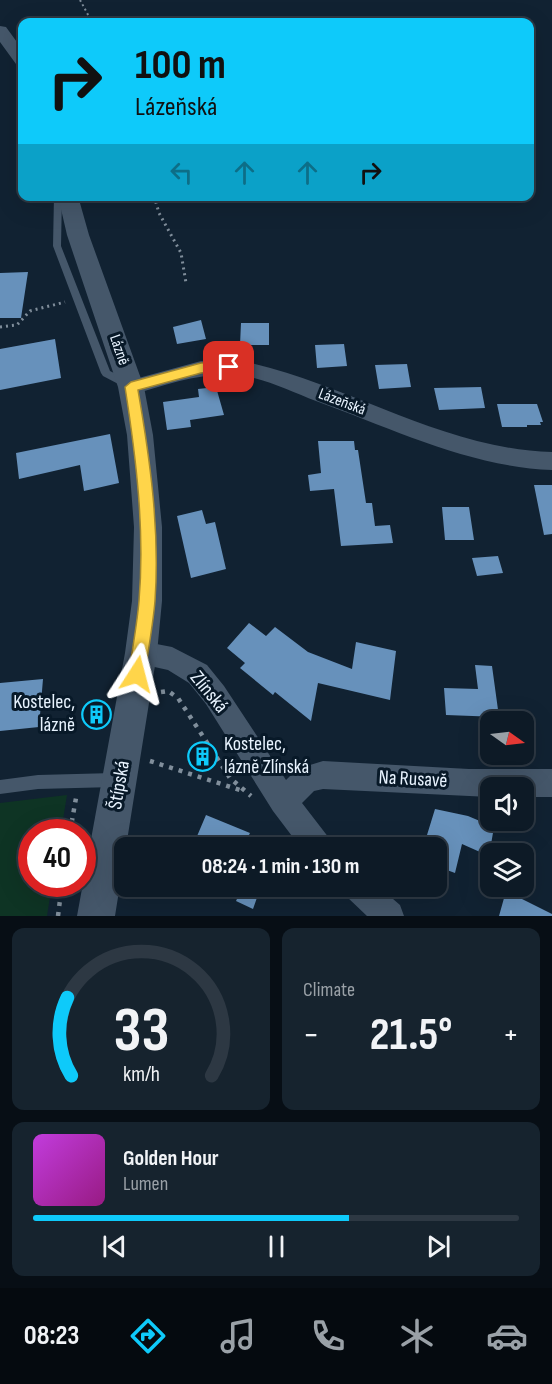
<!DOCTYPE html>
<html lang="en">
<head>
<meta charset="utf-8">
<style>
  body { margin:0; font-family:"Sofia Sans Condensed",sans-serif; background:#16232e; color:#f1f3f6; height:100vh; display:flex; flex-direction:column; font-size:22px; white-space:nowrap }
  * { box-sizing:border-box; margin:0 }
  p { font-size:20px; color:#9aa1a7 }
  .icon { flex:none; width:33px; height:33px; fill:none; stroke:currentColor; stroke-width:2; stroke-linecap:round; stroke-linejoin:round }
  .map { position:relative; height:916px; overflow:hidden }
  .details { display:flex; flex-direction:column; gap:12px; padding:12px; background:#070e15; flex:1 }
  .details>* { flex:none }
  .hud { position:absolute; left:18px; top:18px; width:516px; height:183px; border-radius:12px; box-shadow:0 6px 24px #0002,0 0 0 2px #2d3843; background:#0ecafa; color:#111; overflow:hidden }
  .needle { width:39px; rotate:104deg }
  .buttons { position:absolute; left:480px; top:711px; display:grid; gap:12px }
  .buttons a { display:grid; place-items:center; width:54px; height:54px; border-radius:12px; background:#0d1a26; box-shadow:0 6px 24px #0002,0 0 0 2px #2d3843; font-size:30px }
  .speed { position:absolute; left:18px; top:819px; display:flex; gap:12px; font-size:30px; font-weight:700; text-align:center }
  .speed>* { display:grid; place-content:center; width:78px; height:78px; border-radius:50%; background:#0d1a26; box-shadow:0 6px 24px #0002,0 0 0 2px #2d3843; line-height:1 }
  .speed .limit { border:9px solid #d22; background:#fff; color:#111 }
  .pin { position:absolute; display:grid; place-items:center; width:51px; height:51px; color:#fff; margin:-26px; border-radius:12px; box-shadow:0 3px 9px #0006 }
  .me { position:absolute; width:66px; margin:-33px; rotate:9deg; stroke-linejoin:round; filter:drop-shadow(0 0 4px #0008) }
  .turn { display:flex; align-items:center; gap:21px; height:126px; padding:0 18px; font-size:27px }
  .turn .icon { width:78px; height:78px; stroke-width:2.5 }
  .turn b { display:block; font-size:42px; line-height:51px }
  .lanes { display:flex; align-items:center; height:57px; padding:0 18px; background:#0003; justify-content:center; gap:30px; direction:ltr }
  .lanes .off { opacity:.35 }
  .big { font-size:45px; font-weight:700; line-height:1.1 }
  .details .card { flex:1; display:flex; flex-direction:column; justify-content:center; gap:9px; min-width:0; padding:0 21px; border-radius:12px; background:#16232e }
  .details .dial { align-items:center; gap:0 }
  .dial svg { height:156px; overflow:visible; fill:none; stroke:#2d3843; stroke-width:7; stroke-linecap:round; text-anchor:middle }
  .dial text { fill:#f1f3f6; stroke:none }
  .song { display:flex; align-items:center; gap:18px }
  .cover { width:72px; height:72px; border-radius:9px; background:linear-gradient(135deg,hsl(290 70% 55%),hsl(310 70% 35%)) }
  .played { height:6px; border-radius:3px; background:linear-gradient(90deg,#0ecafa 65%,#2d3843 65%) }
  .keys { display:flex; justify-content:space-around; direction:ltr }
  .heat { display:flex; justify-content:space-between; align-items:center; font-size:33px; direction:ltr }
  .details .tiles { flex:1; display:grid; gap:12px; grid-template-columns:1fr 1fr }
  .card:last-child { grid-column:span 2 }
  .trip { position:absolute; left:114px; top:837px; width:333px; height:60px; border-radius:12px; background:#0d1a26; box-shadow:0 6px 24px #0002,0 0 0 2px #2d3843; font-weight:700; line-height:60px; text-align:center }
  .menu { display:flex; height:96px; justify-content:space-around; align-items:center; background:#050a0f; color:#9aa1a7 }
  .menu .icon { width:42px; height:42px }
  .menu .current { color:#0ecafa }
  .menu b { font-size:27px; color:#f1f3f6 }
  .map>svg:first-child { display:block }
  .green { fill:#0e3424 }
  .building { fill:#6791bb }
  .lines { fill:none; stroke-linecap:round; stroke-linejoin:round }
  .path-far2 { stroke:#808e9b; stroke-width:2; stroke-dasharray:2 3; stroke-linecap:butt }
  .path-far1 { stroke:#808e9b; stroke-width:3; stroke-dasharray:2 4; stroke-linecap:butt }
  .path { stroke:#808e9b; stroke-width:4.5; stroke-dasharray:4 6; stroke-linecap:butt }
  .service { fill:#45576a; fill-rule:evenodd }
  .minor { fill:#45576a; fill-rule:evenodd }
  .tertiary { fill:#45576a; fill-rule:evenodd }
  .route { fill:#ffd54a; stroke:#a68a30; stroke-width:1.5 }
  .labels { text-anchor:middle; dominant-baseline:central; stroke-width:6; stroke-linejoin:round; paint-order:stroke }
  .street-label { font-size:16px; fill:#e8f3fe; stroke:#081928 }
  .near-street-label { font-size:20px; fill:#e8f3fe; stroke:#081928 }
  .near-poi-label { font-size:20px; fill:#e8f3fe; stroke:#081928; text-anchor:end }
</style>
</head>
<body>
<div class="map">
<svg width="552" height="916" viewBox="0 0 552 916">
  <rect width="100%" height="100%" fill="#112232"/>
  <!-- green -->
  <path class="green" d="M67,795L61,832H32V884H52L47,916H0V803Z"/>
  <!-- building -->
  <path class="building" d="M28,272L21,318H0V273Z
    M201,320L206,339L177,344L173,327Z
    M241,323H269V345H240Z
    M55,339L61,378L0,390V349Z
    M344,344L347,366L317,368L315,345Z
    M407,364L411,387L379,389L375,365Z
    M216,387L224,415L190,420L191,427L167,430L163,402L199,397L198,389Z
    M481,387L485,408L439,410L434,388Z
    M497,404H537L543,422H540L541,425H527V427H502Z
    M110,434L119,483L84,491L80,465L19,479L16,453Z
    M318,441H354L355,450H358L366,503H372L375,526L390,525L393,543L341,546L334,489L310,491L308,475L321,473Z
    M534,485H552V534L544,535Z
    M442,507H469L474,540H445Z
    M202,510L206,524L215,522L226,569L191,578L177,516Z
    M498,556L503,573L477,576L472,558Z
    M249,623L266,636L275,627L308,652L352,669L356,642L396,651L390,700L318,683L311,721L275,692L273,695L240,668L245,663L227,648Z
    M475,665L492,666L499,717L446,715L444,688L478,689Z
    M43,679L39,727L0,731V683Z
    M435,809L468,816L494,827L489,856L462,844L455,873L436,866V848H423Z
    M206,815L250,833L249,835L278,848H192Z
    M243,886H261L253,909L236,901Z
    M506,891L552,914V916H499Z"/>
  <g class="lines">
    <!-- path-far2 -->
    <path class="path-far2" d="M80,0L92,22"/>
    <!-- path-far1 -->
    <path class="path-far1" d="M154,196L159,213L181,253L186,283
      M0,327L17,325L30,311L65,302"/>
    <!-- path -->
    <path class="path" d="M161,692L168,691L178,698L230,778L251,796
      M150,761L240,790
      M70,832L76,798
      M58,916L62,884"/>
    <!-- service -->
    <path class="service" d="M54,196H62L61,246L110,371L130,381L132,384L130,387H124L103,376L101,373L53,246Z
      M114,773L119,775L121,780L119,785L114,787L38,789L0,794V780L38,775Z"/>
    <!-- minor -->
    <path class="minor" d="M201,361C214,361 229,359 242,361C348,383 442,449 552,452V470C470,467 393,429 316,401C292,392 264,378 238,375C201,372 166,385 131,395L124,392L121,387L124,382Z
      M141,641L172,647L207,665L224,686L286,780L297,769L323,761L469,769H552V797H524V788H490V797L323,789L314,791L302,803L329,838L333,848H301L273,811L206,704L189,683L168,670L132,662L129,653L132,644Z
      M342,886H378L400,905L404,916H367L346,896Z"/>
    <!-- tertiary -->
    <path class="tertiary" d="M0,26L6,27L22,49V65L16,64L0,42Z
      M58,196H78L89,235L144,387L153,435L162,527V601L157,653L115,916H77L125,653L132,601L134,527L127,435L118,387L67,235Z"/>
  </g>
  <!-- route -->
  <path class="route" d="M229,362L233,363L235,367L233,370L201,373L138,390C150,459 160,530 155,601C153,625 148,650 145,674L143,680L137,682L131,680L129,674C132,650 137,625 139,601C145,530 136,457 125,387L131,382L201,363Z"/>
  <!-- icons -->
  <defs>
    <symbol id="building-ring" viewBox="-11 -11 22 22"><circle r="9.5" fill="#081928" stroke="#0ecafa" stroke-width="1.5"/><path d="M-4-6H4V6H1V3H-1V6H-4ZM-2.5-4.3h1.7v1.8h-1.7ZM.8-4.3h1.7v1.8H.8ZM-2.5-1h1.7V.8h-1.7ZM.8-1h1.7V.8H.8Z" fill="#0ecafa"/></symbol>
  </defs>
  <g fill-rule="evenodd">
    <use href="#building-ring" x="80" y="698" width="33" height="33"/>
    <use href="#building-ring" x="186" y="740" width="33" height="33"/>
  </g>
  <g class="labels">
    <!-- street labels -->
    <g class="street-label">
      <text transform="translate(119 350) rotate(71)">Lázně</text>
      <text transform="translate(342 402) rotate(21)">Lázeňská</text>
    </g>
    <!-- near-street labels -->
    <g class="near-street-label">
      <text transform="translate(209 692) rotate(51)">Zlínská</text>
      <text transform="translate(413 779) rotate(3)">Na Rusavě</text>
      <text transform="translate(119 785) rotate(-80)">Štípská</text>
    </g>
    <!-- near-poi labels -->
    <g class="near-poi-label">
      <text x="75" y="702">Kostelec,<tspan x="75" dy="23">lázně</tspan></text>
      <text x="224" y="744" text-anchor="start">Kostelec,<tspan x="224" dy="23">lázně Zlínská</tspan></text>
    </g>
  </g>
</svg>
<div class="buttons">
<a><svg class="needle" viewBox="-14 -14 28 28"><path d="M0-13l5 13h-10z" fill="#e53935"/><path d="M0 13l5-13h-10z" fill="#9aa1a7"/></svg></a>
<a><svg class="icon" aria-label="sound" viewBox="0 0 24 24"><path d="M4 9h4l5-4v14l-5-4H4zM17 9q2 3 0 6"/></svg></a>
<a><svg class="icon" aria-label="layers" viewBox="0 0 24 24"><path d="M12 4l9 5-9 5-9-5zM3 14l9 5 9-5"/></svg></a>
</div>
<div class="speed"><div class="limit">40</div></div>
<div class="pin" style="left:229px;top:367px;background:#d93025"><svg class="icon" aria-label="arrive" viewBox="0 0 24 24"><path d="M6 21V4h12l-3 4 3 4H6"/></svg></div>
<svg class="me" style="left:137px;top:674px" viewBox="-20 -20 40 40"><path d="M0-17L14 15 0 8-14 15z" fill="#ffd54a" stroke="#fff" stroke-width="4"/></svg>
<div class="trip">08:24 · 1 min · 130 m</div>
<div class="hud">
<div class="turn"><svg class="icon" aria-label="right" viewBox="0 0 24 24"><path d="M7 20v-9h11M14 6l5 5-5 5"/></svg><div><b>100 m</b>Lázeňská</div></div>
<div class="lanes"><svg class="icon off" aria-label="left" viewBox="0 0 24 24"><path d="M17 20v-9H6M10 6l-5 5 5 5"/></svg><svg class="icon off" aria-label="ahead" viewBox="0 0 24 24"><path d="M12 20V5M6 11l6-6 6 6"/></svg><svg class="icon off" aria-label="ahead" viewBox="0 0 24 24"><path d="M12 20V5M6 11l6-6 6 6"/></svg><svg class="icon" aria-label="right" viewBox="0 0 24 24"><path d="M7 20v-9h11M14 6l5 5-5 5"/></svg></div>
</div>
</div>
<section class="details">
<div class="tiles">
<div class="card dial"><svg viewBox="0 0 100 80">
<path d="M14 69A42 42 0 1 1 86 69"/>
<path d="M14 69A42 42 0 0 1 12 29" stroke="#0ecafa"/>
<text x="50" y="56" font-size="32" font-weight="700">33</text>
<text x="50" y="72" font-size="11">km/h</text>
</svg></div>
<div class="card"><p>Climate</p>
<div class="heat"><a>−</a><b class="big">21.5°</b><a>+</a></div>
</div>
<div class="card">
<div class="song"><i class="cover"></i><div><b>Golden Hour</b><p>Lumen</p></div></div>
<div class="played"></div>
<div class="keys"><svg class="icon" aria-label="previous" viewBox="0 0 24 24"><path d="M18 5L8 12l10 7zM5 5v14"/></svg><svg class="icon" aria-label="pause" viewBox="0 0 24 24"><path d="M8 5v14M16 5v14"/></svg><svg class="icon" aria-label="next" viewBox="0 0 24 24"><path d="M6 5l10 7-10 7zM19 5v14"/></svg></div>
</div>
</div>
</section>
<nav class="menu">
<b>08:23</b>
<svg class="icon current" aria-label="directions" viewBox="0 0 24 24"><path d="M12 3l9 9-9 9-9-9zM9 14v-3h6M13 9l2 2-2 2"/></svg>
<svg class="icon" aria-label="music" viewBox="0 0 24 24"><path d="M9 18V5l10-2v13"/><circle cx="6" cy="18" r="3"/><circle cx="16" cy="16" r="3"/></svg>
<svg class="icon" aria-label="phone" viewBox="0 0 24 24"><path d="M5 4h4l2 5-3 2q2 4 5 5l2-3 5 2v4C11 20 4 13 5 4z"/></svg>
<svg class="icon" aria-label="climate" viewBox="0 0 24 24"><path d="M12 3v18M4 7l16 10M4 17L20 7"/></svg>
<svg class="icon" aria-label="car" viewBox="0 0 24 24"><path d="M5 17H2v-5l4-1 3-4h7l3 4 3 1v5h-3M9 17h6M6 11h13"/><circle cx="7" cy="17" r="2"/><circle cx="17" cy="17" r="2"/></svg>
</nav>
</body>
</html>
